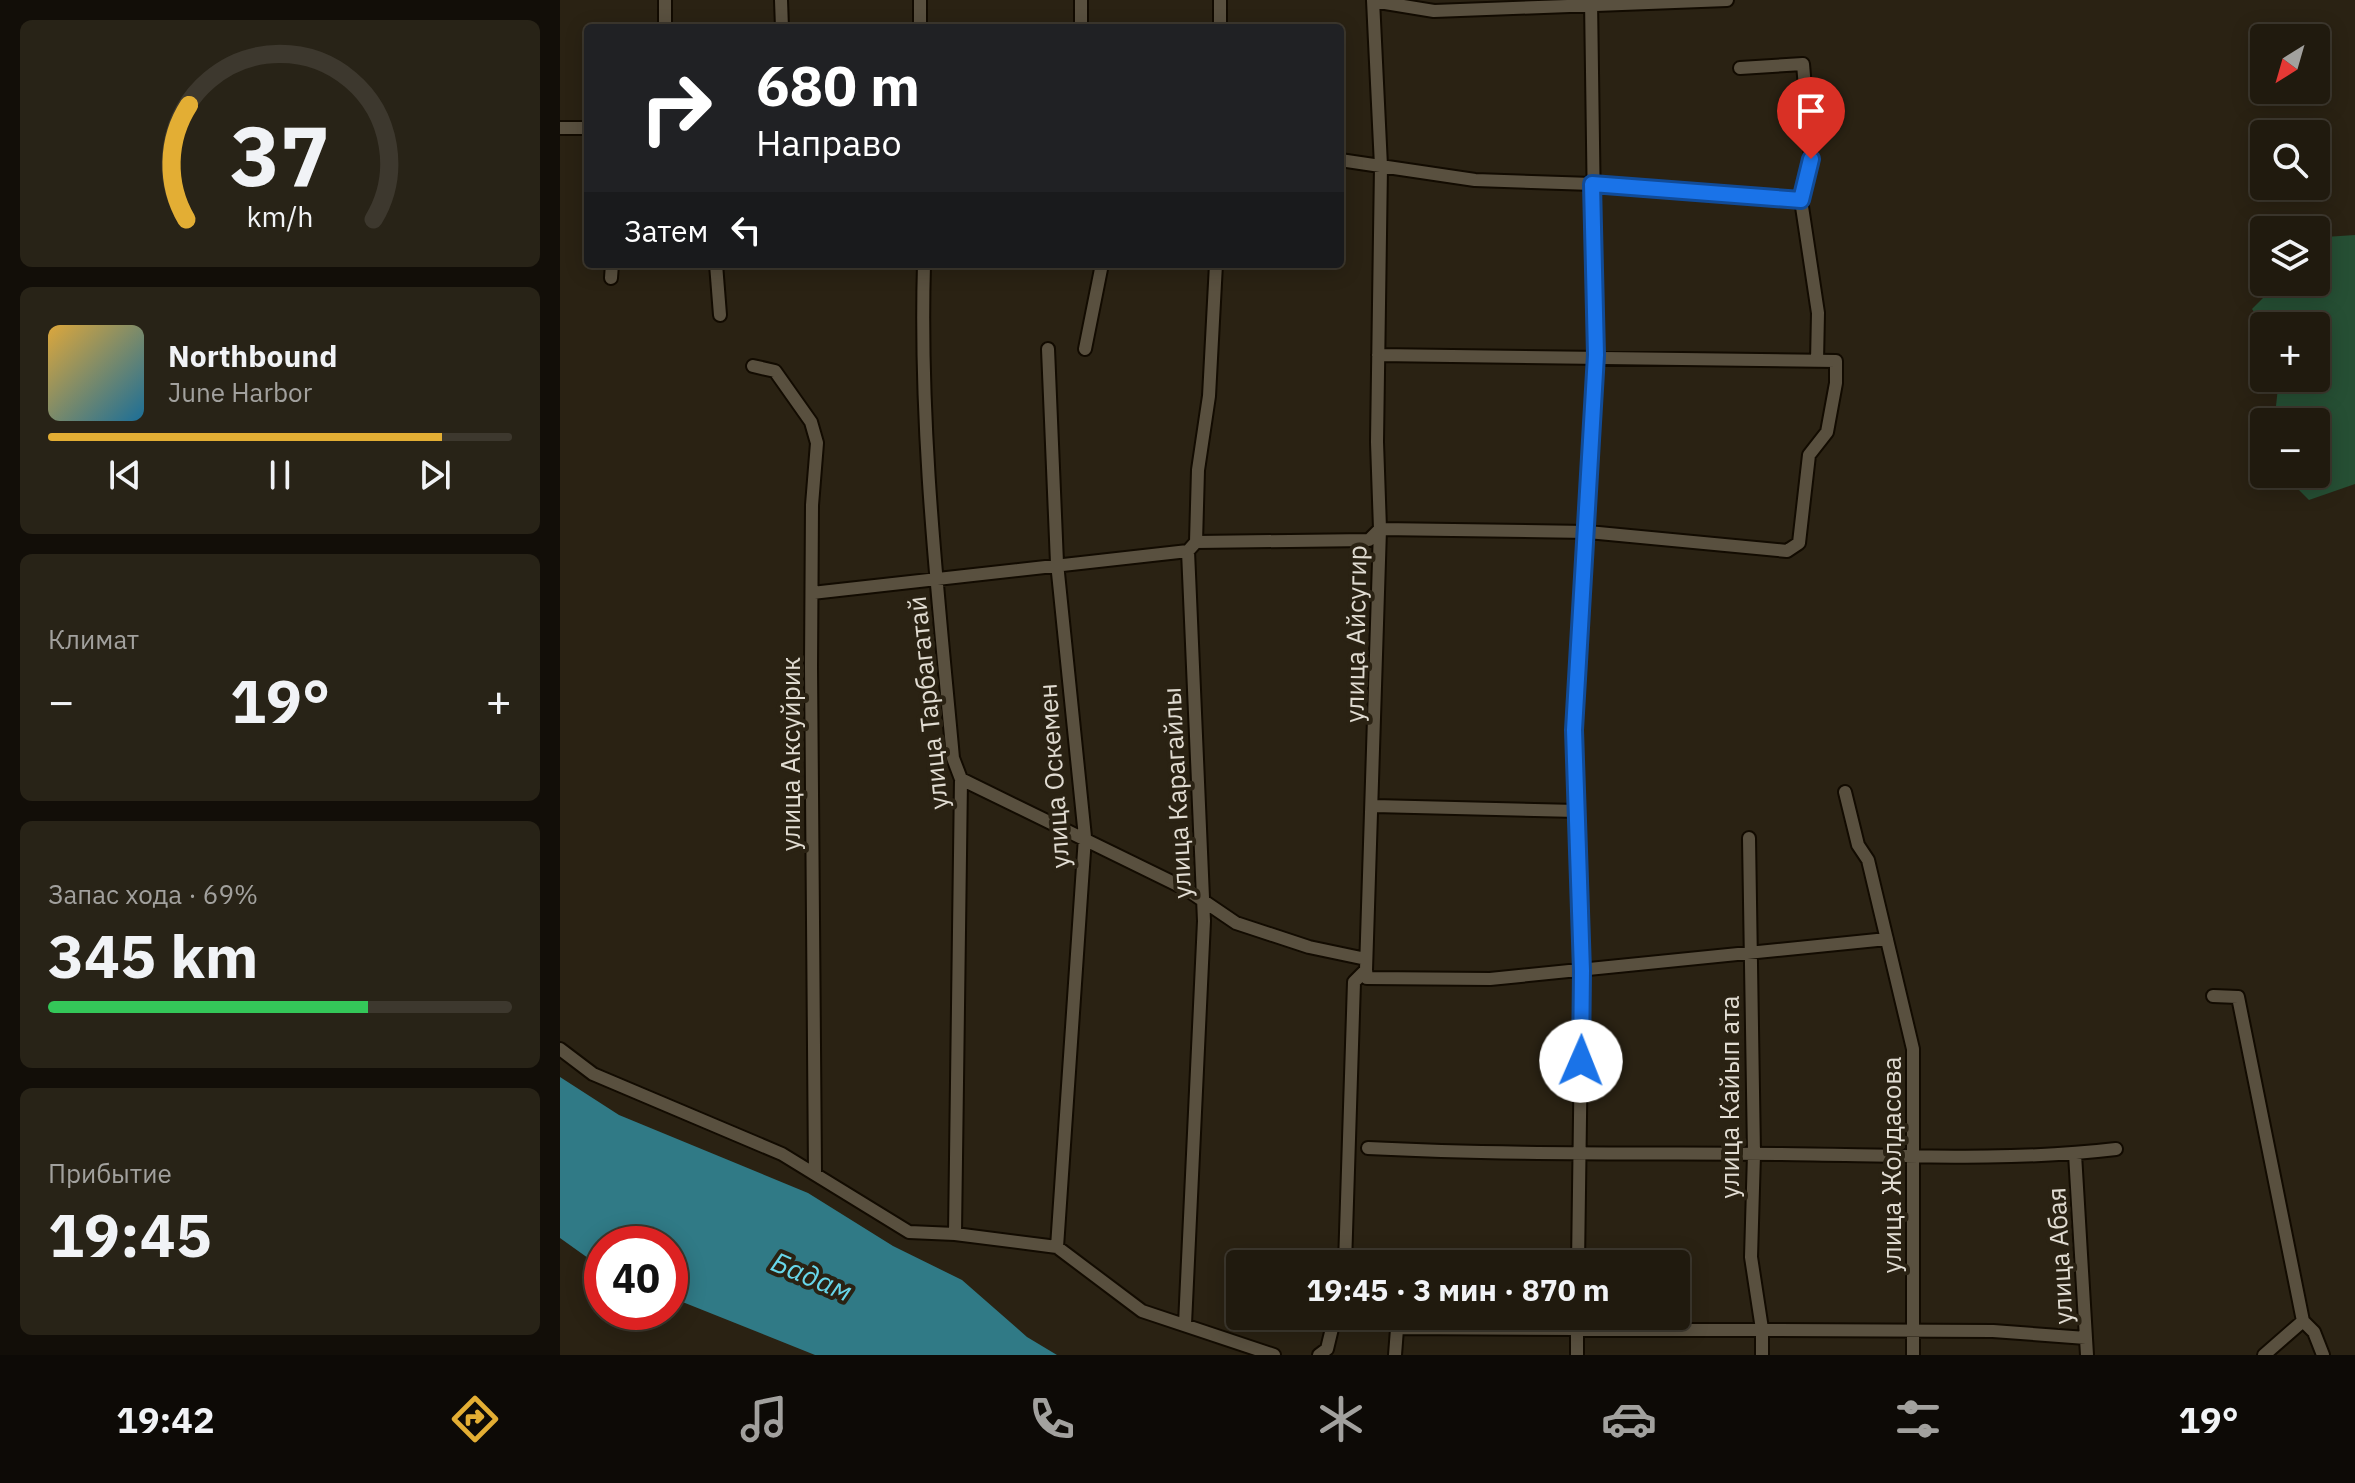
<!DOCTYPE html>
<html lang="ru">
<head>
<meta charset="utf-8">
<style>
  body { margin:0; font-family:"IBM Plex Sans",sans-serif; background:#282317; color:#f1f3f6; height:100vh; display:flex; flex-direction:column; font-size:30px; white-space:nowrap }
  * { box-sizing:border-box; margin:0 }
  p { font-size:26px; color:#a2a19e }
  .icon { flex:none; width:44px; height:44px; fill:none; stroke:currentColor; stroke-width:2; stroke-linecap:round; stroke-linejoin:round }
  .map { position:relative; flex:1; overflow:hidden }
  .drawer { display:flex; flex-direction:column; gap:20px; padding:20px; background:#120e08; width:560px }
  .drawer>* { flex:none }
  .guide { position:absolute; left:24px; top:24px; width:760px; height:244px; border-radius:8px; box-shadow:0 4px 20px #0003,0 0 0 2px #3d382e; background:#202124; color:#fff; overflow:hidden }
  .needle { width:52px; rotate:217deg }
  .buttons { position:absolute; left:1690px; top:24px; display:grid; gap:16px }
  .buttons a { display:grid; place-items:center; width:80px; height:80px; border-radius:8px; background:#201a0e; box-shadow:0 4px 20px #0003,0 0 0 2px #3d382e; font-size:40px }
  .speed { position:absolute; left:24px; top:1226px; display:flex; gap:16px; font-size:40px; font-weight:700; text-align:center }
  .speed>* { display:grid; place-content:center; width:104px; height:104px; border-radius:50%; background:#201a0e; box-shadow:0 4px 20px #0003,0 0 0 2px #3d382e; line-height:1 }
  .speed .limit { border:12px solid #d22; background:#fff; color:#111 }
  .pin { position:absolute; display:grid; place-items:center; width:68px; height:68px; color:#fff; margin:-82px -34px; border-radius:50% 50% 50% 0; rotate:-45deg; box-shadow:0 0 8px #0007 }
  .pin .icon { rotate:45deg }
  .me { position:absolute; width:88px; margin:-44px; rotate:1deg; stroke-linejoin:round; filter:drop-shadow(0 0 6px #0008) }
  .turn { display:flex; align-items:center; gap:28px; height:168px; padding:0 40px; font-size:36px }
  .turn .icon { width:104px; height:104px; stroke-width:2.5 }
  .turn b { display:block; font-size:56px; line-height:68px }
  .then { display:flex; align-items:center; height:76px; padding:0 40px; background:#0003; gap:16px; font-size:30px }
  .big { font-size:60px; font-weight:700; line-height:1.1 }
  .drawer .card { flex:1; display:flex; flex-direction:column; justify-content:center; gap:12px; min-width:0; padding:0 28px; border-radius:12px; background:#282317 }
  .drawer .dial { align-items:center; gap:0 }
  .dial svg { height:208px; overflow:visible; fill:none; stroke:#3d382e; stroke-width:7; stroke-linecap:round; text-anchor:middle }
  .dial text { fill:#f1f3f6; stroke:none }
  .song { display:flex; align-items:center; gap:24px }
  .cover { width:96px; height:96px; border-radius:12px; background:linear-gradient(135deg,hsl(40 70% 55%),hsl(200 70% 35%)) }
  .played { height:8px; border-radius:4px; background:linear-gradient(90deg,#e3ae34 85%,#3d382e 85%) }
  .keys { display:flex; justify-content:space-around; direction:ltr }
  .heat { display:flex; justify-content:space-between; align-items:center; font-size:44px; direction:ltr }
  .charge { height:12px; border-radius:6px; background:linear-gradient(90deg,#34c759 69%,#3d382e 0) }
  .trip { position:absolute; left:666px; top:1250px; width:464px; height:80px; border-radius:8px; background:#201a0e; box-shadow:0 4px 20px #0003,0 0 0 2px #3d382e; font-weight:700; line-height:80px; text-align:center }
  .tabs { display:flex; height:128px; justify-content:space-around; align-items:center; background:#0d0a06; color:#a2a19e }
  .tabs .icon { width:56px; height:56px }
  .tabs .on { color:#e3ae34 }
  .tabs b { font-size:36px; color:#f1f3f6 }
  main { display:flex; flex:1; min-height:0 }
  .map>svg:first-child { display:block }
  .green { fill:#264f34 }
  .water { fill:#307a86 }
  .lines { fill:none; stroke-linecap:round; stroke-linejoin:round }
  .minor-casing { stroke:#120b01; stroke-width:16 }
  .minor { stroke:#59503f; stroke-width:12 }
  .route-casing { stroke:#114b97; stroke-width:20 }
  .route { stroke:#1a73e8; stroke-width:14 }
  .labels { text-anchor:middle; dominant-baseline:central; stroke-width:8; stroke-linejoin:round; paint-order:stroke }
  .street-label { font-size:26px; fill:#e1dcd2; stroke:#2a2213 }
  .water-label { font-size:28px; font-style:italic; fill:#68d7ea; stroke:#2a2213 }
</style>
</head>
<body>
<main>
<section class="drawer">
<div class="card dial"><svg viewBox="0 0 100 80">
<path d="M14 69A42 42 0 1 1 86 69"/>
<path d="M14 69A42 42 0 0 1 15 25" stroke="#e3ae34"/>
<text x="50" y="56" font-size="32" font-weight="700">37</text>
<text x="50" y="72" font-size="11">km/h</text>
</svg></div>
<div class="card">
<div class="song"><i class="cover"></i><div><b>Northbound</b><p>June Harbor</p></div></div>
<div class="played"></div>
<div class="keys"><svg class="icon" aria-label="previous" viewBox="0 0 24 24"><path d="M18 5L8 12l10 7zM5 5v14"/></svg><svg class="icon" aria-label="pause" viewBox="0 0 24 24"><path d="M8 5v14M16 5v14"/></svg><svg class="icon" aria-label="next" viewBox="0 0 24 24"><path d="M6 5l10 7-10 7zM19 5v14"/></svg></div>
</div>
<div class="card"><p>Климат</p>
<div class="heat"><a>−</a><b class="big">19°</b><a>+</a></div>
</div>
<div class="card"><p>Запас хода · 69%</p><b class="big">345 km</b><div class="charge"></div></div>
<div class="card"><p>Прибытие</p><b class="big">19:45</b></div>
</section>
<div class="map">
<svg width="1795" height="1355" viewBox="0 0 1795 1355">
  <rect width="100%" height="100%" fill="#2a2213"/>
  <!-- green -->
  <path class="green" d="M1795,235V484L1749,500L1735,486L1732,474H1756V422H1720L1716,406L1719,378H1756V326H1704L1692,309L1719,282H1756V246L1765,237Z"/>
  <!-- water -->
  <path class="water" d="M0,1077L59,1115L248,1193L333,1246L402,1280L467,1337L497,1355H255L110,1297V1244H42V1268L0,1238Z"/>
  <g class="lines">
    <defs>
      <path id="minor" d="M221,0L222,28
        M360,0V28
        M521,0V28
        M813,1L874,11L1167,0
        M105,28V0
        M660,28V0
        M1180,68L1243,64L1251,159L1241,200L1258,313L1257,361
        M0,128H28
        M780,160L915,180L1032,184L1241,200
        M156,264L160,315
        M364,264C359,429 378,594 393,758L401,779L395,1234
        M51,278L52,264
        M488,349L497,563L525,837L497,1247
        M525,349L542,264
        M193,366L215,371L251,422L257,443L252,505L251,667L255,1173
        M636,542L809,540L820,529L1028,532L1227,551L1239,543L1249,455L1267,432L1276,383V361L818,355
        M252,593L628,551
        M401,779L626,889L676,923L749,947L806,959
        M1285,792L1298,845L1308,860L1353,1049V1355
        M814,806L1017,811
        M1189,838L1194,1154L1191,1257L1202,1329V1355
        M806,970L807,978L930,979L1327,939
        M1653,996L1678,997L1743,1321L1754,1332L1763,1355
        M0,1049L33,1074L222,1154L349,1232L395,1234L497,1247L582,1311L714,1355
        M808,1148C946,1155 1084,1153 1221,1154C1332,1155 1446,1162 1556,1149
        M1515,1154L1527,1355
        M785,1264L794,982L806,970L820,529L817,442L821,166L813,0
        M1018,1264L1022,971L1014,730L1036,355L1031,0
        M625,1324L644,921L628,551L636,542L638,470L649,396L656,264
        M836,1328L1433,1331L1526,1338
        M759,1355L767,1349L775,1316
        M835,1355L838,1316
        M1017,1355V1316
        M1704,1355L1743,1321"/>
    </defs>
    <!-- minor casing -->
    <use href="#minor" class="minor-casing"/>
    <!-- minor -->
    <use href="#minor" class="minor"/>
  </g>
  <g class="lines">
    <defs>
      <path id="route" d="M1021,1061L1022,971L1014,730L1036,355L1032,184L1241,200L1251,159"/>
    </defs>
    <!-- route casing -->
    <use href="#route" class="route-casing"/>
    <!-- route -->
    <use href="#route" class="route"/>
  </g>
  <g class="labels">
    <!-- street labels -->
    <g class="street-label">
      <text transform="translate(795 634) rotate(-89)">улица Айсугир</text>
      <text transform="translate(367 703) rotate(-96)">улица Тарбагатай</text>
      <text transform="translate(230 754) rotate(-90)">улица Аксуйрик</text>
      <text transform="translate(493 776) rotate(-94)">улица Оскемен</text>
      <text transform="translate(616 793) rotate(-93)">улица Карагайлы</text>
      <text transform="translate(1169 1097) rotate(-90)">улица Кайып ата</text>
      <text transform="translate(1331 1165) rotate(-90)">улица Жолдасова</text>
      <text transform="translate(1499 1256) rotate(-93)">улица Абая</text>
    </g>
    <!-- water labels -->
    <g class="water-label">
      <text transform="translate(252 1276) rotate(23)">Бадам</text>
    </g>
  </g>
</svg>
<div class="buttons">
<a><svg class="needle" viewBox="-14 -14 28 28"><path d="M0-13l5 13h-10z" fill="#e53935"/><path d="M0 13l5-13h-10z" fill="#a2a19e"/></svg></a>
<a><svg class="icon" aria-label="search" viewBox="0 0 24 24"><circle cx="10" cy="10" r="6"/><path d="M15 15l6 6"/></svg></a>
<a><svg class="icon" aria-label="layers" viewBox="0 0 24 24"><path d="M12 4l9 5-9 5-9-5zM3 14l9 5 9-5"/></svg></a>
<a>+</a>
<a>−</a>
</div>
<div class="speed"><div class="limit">40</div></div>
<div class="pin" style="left:1251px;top:159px;background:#d93025"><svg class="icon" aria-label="arrive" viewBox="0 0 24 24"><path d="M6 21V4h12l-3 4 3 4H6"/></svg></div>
<svg class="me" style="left:1021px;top:1061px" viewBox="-20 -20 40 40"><circle r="19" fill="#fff"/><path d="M0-13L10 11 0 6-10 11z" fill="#1a73e8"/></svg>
<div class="trip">19:45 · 3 мин · 870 m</div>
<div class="guide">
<div class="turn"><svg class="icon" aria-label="right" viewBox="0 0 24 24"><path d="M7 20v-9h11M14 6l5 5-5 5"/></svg><div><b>680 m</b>Направо</div></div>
<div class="then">Затем<svg class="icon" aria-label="left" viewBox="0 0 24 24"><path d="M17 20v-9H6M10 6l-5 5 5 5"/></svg></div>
</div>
</div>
</main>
<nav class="tabs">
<b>19:42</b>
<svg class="icon on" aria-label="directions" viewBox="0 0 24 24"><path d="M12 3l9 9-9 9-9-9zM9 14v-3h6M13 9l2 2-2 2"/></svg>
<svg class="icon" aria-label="music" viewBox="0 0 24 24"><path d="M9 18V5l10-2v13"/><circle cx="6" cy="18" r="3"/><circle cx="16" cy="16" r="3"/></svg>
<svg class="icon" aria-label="phone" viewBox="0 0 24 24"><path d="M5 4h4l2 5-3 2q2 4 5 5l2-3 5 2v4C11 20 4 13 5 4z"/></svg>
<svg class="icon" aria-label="climate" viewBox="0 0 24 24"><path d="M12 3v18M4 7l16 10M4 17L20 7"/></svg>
<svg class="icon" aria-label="car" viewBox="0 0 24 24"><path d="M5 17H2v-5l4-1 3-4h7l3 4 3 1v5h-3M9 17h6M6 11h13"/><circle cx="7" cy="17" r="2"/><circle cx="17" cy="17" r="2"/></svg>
<svg class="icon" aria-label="filters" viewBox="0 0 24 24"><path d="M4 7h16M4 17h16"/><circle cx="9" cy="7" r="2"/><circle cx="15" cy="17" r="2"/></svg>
<b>19°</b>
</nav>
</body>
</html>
